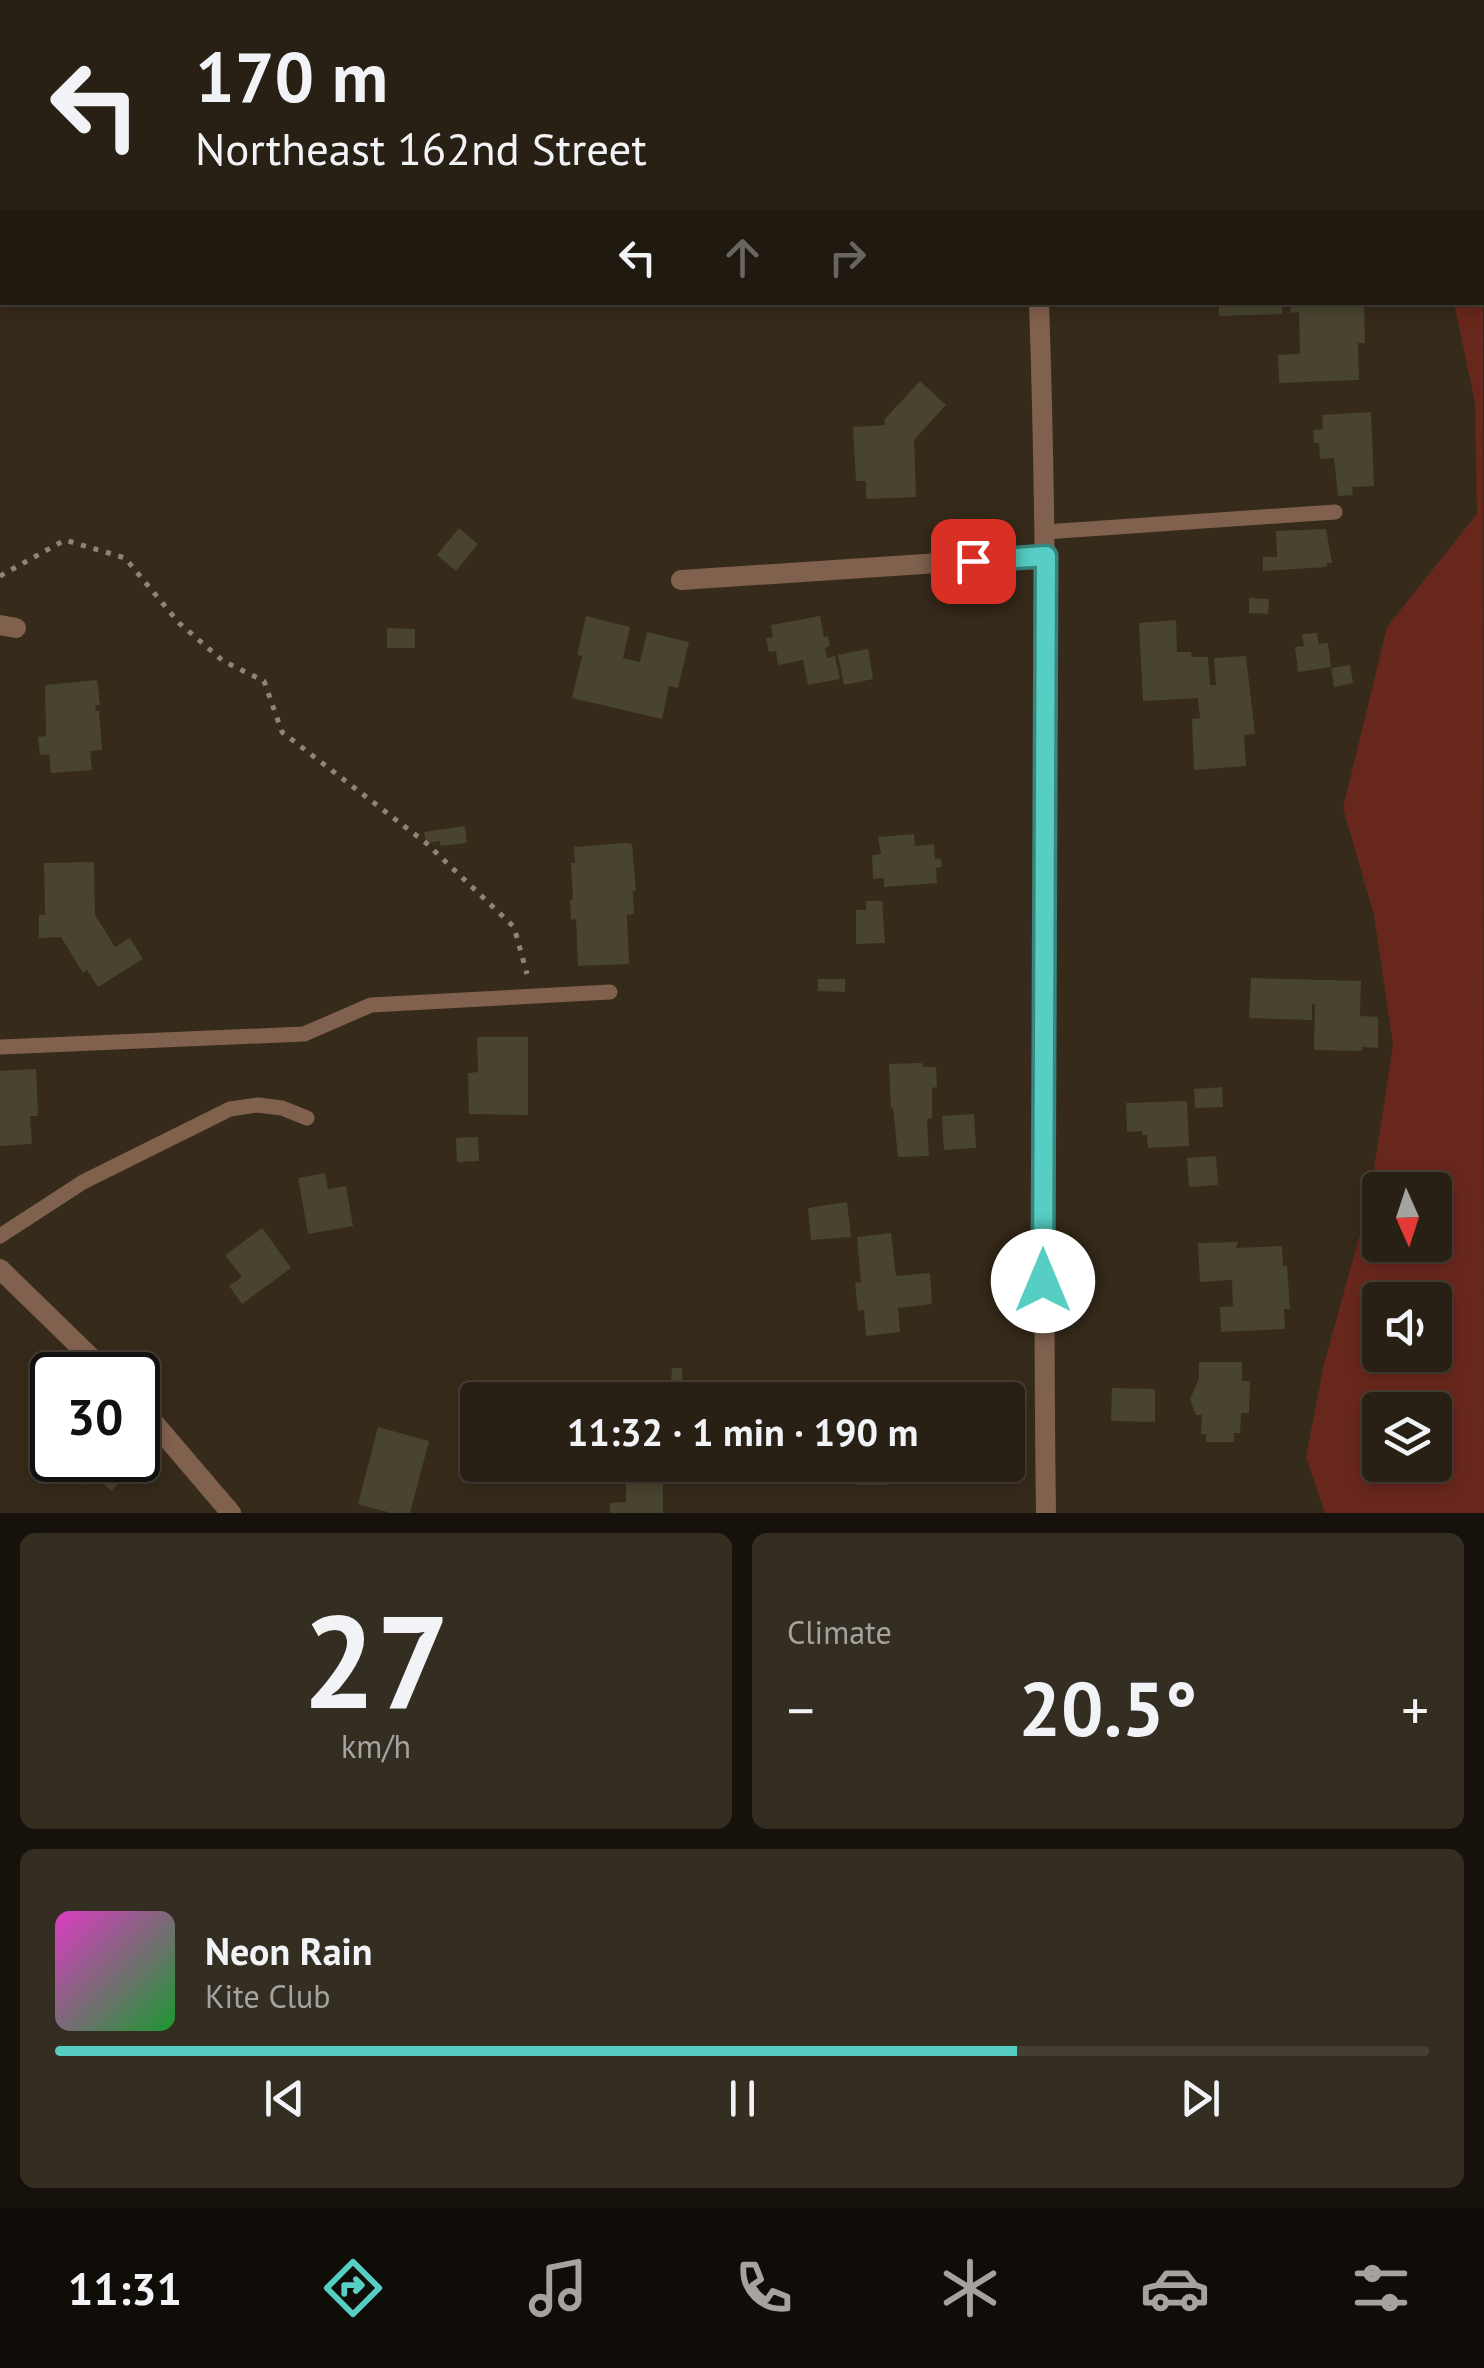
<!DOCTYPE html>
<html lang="en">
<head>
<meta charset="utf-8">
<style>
  body { margin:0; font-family:"PT Sans",sans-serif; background:#342d22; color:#f1f3f6; height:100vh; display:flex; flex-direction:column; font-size:38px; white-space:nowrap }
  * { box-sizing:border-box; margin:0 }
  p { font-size:32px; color:#a5a3a0 }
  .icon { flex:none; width:55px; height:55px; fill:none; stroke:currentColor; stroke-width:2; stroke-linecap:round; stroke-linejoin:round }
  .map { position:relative; height:1513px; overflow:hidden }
  .panel { display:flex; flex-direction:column; gap:20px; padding:20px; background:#16120b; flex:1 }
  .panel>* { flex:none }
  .guide { position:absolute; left:0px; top:0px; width:1485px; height:305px; box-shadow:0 5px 15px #0003,0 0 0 2px #443e34; background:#282014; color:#f1f3f6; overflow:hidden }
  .needle { width:65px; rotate:177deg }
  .tools { position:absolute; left:1362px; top:1172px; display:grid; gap:20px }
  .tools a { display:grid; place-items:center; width:90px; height:90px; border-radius:10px; background:#282014; box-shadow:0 5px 15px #0003,0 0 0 2px #443e34; font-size:50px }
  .speed { position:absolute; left:30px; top:1352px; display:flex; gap:20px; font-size:50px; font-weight:700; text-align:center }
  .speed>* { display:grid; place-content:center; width:130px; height:130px; border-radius:50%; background:#282014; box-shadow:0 5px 15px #0003,0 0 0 2px #443e34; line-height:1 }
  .speed .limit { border:5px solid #111; border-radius:15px; background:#fff; color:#111 }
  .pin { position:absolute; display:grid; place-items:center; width:85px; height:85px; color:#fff; margin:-42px; border-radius:20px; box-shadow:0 5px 15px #0006 }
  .me { position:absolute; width:110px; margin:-55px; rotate:0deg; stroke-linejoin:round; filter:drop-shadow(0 0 8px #0008) }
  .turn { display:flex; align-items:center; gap:35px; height:210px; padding:0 30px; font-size:45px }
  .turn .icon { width:130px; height:130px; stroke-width:2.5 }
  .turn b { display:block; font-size:70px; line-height:85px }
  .lanes { display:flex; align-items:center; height:95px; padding:0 30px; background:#0003; justify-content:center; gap:50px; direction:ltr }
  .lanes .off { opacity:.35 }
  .big { font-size:75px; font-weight:700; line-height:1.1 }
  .panel .tile { flex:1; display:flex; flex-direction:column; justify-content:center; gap:15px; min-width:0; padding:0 35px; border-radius:15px; background:#342d22 }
  .panel .dial { align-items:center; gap:0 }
  .dial b { font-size:130px; line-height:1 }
  .song { display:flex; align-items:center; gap:30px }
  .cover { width:120px; height:120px; border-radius:15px; background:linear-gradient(135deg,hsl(310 70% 55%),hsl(130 70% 35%)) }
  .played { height:10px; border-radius:5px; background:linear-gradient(90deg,#56cec3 70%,#443e34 70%) }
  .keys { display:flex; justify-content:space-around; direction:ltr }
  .heat { display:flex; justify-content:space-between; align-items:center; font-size:55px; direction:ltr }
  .panel .tiles { flex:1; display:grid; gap:20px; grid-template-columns:1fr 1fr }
  .tile:last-child { grid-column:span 2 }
  .trip { position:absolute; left:460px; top:1382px; width:565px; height:100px; border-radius:10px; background:#282014; box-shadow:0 5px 15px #0003,0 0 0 2px #443e34; font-weight:700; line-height:100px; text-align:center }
  .dock { display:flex; height:160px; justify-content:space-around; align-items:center; background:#100d08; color:#a5a3a0 }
  .dock .icon { width:70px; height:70px }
  .dock .on { color:#56cec3 }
  .dock b { font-size:45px; color:#f1f3f6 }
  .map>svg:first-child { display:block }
  .green { fill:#68271d; fill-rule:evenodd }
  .building { fill:#484430 }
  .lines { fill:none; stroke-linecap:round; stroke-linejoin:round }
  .path { stroke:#8e8478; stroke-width:5; stroke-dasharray:5 8; stroke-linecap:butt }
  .service { stroke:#80614e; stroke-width:15 }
  .minor { stroke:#80614e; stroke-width:20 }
  .route-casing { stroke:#38867f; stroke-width:25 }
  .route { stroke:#56cec3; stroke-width:18 }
</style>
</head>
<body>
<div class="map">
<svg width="1484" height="1513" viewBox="0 0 1484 1513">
  <rect width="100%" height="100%" fill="#362a1a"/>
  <!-- green -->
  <path class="green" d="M1483,293L1484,1513H1325L1306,1457L1324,1364L1369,1202L1393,1045L1374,915L1343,808L1387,627L1477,514L1475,403L1454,303L1482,302ZM1380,1190H1435V1245H1380ZM1380,1300H1435V1355H1380ZM1380,1410H1435V1465H1380Z"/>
  <!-- building -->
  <path class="building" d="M1219,302H1282V314L1219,316Z
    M1290,302H1364L1365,343H1358L1359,380L1279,383L1278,355L1300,354L1299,312L1291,313Z
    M920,381L946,405L914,440L916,497L866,499V481H856L853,427L885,425L884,420Z
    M1371,412L1374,486L1352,487L1353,495L1338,496L1334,458L1320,459L1319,443H1314L1313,430L1323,429L1322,415Z
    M459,528L478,544L456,571L437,555Z
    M1326,529L1332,563H1327V567L1263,571V557H1277L1276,531Z
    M1249,598L1269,599L1268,614L1249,613Z
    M586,616L630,627L623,658L640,662L647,632L689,642L678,688L669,686L662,719L572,698L582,656L577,655Z
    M820,616L824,637L828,636L830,646L825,648L827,658L835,656L840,679L808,685L803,660L778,665L776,651L769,652L766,638L773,637L771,625Z
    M1176,620L1177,652H1191L1192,657H1208L1210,685H1216L1214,658L1246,656L1255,734L1244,735L1246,766L1194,770L1192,719L1200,718L1198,698L1143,701L1139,623Z
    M387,628L415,629V648H387Z
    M1317,633L1319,644L1328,643L1331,667L1298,672L1295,647L1304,646L1302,634Z
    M868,649L873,679L844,685L838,655Z
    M1350,665L1353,683L1334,687L1331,668Z
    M97,680L100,705H95L96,711H99L102,750L90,751L92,770L51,773L49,754L40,755L38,737L46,736L45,685Z
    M465,826L467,843L440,846V841L426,843L424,832Z
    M914,834L915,846L934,844L935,859L941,858L942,867L936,868L937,883L884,887V878L873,879L872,855L881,854L878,837Z
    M625,843L632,844L636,891H633L634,914L627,915L629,964L578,966L576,919L571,920L570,900L573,899L571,863H575L574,847Z
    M94,862L95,915L115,947L130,938L143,959L98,987L87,970L83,973L61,937L39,938V915H45L44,863Z
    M866,901H882L885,943L856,944V910H866Z
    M1251,978L1361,981L1360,1016L1378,1017V1048L1362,1047V1051L1314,1050L1315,1004L1312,1005V1020L1249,1018Z
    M818,979H845V992L818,991Z
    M477,1037H528V1115L469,1114L468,1073L478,1072Z
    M922,1063L923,1067H936L937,1087L932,1088V1118L927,1119L929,1156L898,1157L893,1108L891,1109L889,1064Z
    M36,1069L38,1116H30L32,1144L0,1146V1071Z
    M1222,1087L1223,1107L1195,1108L1194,1089Z
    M1187,1101L1189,1146L1148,1148L1147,1135H1143L1142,1131L1127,1132L1126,1103Z
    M974,1114L976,1148L944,1150L942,1116Z
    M478,1137L479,1161L457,1162L456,1138Z
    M1216,1156L1218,1185L1189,1187L1187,1158Z
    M325,1173L328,1189L346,1186L353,1226L308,1234L298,1178Z
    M847,1202L851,1237L811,1240L808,1208Z
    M262,1228L291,1268L242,1304L229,1286L242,1277L225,1255Z
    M891,1233L896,1276L930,1273L932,1304L898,1308L900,1332L866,1336L864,1310L858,1311L855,1283L861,1282L857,1237Z
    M1238,1242L1236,1248L1282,1246L1283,1266H1287L1290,1309H1284L1285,1329L1221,1332L1220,1307L1233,1306L1232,1280L1200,1282L1198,1243Z
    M1199,1362H1242V1381H1250L1249,1413H1241L1240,1433H1234V1442H1206V1434H1201L1202,1415H1196L1190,1399L1199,1379Z
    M672,1368H682L683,1400H675L674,1392H670Z
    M1112,1388L1155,1389V1422L1111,1421Z
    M378,1427L429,1441L410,1513H391L358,1504Z
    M76,1460H119L129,1469L112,1491L95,1477L87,1485L68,1470Z
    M888,1467V1485H856V1468Z
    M626,1474H663V1513H610V1503L626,1502Z"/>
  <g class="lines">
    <!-- path -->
    <path class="path" d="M902,0L908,2
      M1482,216L1484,217
      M1482,248L1484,246
      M1482,270L1484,271
      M1482,284L1484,280
      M0,576L65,540L125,558L179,623L223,661L264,681L282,732L426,843L514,927L527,974"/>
    <!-- service -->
    <path class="service" d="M0,114L2,113
      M1045,532L1335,512
      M0,1047L304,1034L371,1005L610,992
      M0,1236L83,1182L230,1109L258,1105L282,1108L307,1118"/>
    <!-- minor -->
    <path class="minor" d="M1032,0V2
      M1039,302C1053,706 1040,1110 1046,1513
      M681,580L1046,556
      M0,625L16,628
      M0,1269L109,1375
      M138,1404L231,1513"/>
  </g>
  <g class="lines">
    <defs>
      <path id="route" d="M973,561L1046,556L1043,1281"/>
    </defs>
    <!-- route casing -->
    <use href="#route" class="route-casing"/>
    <!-- route -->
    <use href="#route" class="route"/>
  </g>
</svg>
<div class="tools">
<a><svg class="needle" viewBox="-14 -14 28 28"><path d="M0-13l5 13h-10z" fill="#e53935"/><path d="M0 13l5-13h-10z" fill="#a5a3a0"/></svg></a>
<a><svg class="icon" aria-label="sound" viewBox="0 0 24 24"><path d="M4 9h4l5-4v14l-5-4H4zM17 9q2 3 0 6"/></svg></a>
<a><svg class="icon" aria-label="layers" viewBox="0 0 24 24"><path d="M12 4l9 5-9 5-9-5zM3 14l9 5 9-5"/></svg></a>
</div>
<div class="speed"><div class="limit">30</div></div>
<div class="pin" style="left:973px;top:561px;background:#d93025"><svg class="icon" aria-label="arrive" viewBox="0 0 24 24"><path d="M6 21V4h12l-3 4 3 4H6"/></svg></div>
<svg class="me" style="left:1043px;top:1281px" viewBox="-20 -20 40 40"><circle r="19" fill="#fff"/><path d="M0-13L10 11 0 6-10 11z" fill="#56cec3"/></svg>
<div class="trip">11:32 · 1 min · 190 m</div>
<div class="guide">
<div class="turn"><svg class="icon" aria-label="left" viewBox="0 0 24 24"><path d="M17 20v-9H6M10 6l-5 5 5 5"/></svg><div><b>170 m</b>Northeast 162nd Street</div></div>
<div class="lanes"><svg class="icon" aria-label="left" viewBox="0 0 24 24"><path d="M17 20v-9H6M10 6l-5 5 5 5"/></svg><svg class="icon off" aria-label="ahead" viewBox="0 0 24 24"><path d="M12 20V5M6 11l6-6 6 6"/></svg><svg class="icon off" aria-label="right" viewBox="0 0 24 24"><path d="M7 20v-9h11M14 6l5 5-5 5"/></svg></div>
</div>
</div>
<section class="panel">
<div class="tiles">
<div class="tile dial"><b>27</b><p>km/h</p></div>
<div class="tile"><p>Climate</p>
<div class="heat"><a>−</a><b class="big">20.5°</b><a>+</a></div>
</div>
<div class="tile">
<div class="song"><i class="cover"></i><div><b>Neon Rain</b><p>Kite Club</p></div></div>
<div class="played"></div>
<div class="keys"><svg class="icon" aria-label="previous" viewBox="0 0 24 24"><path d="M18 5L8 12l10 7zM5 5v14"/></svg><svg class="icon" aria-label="pause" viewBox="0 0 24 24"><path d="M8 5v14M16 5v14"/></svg><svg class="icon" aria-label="next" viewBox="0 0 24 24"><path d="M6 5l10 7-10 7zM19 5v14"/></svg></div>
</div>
</div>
</section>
<nav class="dock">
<b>11:31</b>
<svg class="icon on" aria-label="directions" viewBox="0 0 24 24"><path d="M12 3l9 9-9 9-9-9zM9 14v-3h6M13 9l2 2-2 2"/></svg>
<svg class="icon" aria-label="music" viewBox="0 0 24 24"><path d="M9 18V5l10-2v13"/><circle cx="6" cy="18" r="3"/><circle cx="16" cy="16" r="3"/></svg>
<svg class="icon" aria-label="phone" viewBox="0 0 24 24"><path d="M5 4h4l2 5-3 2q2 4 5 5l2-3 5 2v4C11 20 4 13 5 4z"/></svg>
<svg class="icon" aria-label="climate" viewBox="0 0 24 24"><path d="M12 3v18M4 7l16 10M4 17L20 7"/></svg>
<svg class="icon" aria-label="car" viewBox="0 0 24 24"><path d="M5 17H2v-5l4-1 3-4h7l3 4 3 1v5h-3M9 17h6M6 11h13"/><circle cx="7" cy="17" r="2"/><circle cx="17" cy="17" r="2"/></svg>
<svg class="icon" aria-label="filters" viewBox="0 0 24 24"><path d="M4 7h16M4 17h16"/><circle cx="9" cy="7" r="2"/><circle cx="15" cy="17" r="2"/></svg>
</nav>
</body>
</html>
